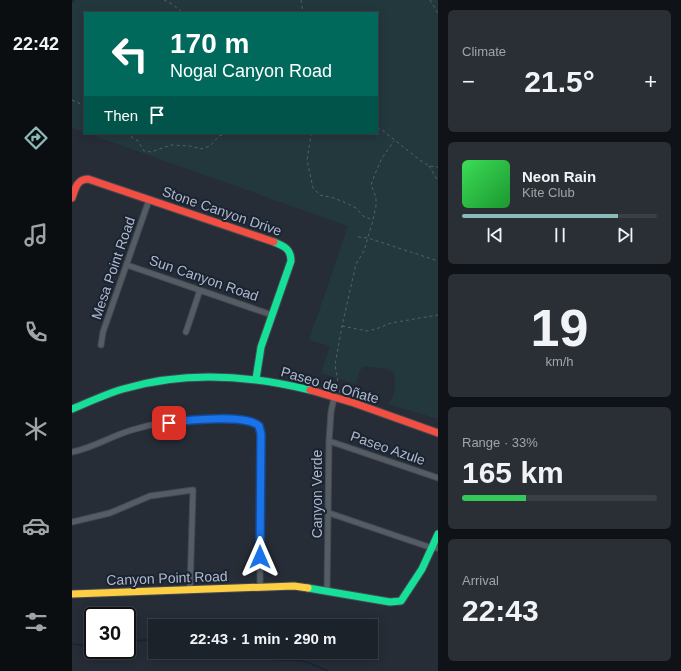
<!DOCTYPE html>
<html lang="en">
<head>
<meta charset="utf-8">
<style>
  body { margin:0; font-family:Arial,sans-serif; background:#292f35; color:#f1f3f6; height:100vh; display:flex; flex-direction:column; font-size:15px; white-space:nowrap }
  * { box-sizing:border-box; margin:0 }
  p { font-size:13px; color:#a0a4a8 }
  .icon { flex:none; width:22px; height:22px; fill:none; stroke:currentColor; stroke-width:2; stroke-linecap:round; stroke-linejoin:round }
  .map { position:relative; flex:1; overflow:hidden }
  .sheet { display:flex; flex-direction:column; gap:10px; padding:10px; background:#0f1317; width:243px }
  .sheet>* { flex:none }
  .guide { position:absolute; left:12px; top:12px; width:294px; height:122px; border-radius:0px; box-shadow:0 2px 10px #0003,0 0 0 1px #3a3f46; background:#00695c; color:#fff; overflow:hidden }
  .speed { position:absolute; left:12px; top:607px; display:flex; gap:8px; font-size:20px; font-weight:700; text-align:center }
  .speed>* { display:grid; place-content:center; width:52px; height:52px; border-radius:50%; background:#1c2229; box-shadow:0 2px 10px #0003,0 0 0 1px #3a3f46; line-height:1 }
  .speed .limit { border:2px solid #111; border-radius:6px; background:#fff; color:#111 }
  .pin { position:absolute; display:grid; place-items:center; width:34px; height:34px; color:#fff; margin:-17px; border-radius:8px; box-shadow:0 2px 6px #0006 }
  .me { position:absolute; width:44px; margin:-22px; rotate:0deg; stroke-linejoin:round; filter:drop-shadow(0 0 3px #0008) }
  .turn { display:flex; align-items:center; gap:14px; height:84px; padding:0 20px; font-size:18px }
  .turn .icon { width:52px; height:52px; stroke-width:2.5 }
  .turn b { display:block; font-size:28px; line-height:34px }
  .then { display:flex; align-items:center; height:38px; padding:0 20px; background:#0003; gap:8px; font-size:15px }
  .big { font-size:30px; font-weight:700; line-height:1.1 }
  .sheet .tile { flex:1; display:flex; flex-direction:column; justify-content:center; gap:6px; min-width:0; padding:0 14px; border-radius:6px; background:#292f35 }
  .sheet .dial { align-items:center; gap:0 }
  .dial b { font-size:52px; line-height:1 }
  .song { display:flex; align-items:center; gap:12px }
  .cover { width:48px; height:48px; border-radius:6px; background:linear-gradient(135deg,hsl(130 70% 55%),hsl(130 70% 35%)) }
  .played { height:4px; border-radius:2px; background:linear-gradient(90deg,#8bbbb9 80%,#3a3f46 80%) }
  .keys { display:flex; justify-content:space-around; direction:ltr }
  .heat { display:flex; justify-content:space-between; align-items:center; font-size:22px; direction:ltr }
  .charge { height:6px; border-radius:3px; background:linear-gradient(90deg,#34c759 33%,#3a3f46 0) }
  .trip { position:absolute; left:76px; top:619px; width:230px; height:40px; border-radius:0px; background:#1c2229; box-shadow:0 2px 10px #0003,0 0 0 1px #3a3f46; font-weight:700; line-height:40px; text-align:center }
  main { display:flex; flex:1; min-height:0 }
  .dock { display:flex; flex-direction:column; width:72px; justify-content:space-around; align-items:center; background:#0b0e10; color:#a0a4a8 }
  .dock .icon { width:28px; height:28px }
  .dock .current { color:#8bbbb9 }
  .dock b { font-size:18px; color:#f1f3f6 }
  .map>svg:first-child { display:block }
  .green { fill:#23383d }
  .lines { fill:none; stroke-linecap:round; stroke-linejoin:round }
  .stream { stroke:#15243c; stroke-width:1.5 }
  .street-casing { stroke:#434a53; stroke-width:7 }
  .fast-casing { stroke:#434a53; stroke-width:9 }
  .slow-casing { stroke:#434a53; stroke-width:9 }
  .jam-casing { stroke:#434a53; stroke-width:9 }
  .path { stroke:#585f67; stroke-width:1; stroke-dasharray:3 3; stroke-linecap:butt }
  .street { stroke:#565c64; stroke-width:5 }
  .fast { stroke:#16e098; stroke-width:7 }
  .slow { stroke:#ffcf43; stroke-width:7 }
  .jam { stroke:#f24e42; stroke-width:7 }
  .route-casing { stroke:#114b97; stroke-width:10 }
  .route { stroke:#1a73e8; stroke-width:7 }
  .labels { text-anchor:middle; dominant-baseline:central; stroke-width:4; stroke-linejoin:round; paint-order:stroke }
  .street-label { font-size:14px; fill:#afb9c9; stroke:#192332 }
</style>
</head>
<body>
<main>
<nav class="dock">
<b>22:42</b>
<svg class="icon current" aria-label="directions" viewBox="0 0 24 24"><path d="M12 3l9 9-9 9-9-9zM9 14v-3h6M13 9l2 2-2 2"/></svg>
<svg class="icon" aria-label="music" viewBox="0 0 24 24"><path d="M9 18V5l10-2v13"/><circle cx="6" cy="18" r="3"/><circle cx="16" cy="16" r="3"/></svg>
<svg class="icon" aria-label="phone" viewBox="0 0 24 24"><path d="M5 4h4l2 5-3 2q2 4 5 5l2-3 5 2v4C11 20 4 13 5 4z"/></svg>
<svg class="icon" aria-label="climate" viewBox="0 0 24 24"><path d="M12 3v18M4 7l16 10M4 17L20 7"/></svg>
<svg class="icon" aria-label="car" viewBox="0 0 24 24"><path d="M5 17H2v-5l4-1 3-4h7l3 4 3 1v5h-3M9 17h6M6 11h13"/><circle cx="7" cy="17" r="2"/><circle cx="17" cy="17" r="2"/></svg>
<svg class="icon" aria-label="filters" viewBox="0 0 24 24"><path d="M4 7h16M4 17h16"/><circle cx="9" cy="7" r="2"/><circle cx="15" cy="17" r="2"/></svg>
</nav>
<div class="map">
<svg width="366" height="671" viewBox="0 0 366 671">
  <rect width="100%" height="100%" fill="#262d37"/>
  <!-- green -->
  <path class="green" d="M0,0H366V419L316,404C324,396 324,384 322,373L315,369L292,366L287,372L284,384L249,373L258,346L237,340L276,226L14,133H305V13H13V133L0,128Z"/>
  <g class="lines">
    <!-- stream -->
    <path class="stream" d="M0,2L2,0
      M55,642L83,639
      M0,644L21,646
      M190,652L202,660H223L235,662L256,671"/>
    <defs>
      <path id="street" d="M55,265L200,315
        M114,332L128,290
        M29,345L31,332L77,200
        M257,441L366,478
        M0,452C21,448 39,436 60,430C93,420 128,418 163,420C169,420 178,420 183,423C187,426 188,429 189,434L188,588
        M257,513L360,548H366
        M0,522L38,513L78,496L121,490L118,590
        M255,592L257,441L259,412L262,398"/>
      <path id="fast" d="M184,379L189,347L219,261C219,249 212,246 202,242
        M0,409C17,402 34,394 51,389C112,371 177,375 238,390
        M236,588L318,602L329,601L350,569L366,534"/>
      <path id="slow" d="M0,594L222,586L236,588"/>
      <path id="jam" d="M0,198C3,189 5,179 16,179L202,242
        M238,390L282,403L366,433"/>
    </defs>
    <!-- street casing -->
    <use href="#street" class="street-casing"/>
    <!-- fast casing -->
    <use href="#fast" class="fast-casing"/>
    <!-- slow casing -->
    <use href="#slow" class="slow-casing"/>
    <!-- jam casing -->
    <use href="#jam" class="jam-casing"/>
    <!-- path -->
    <path class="path" d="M92,0L100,4L111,13
      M229,0L231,13
      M358,0L366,13
      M0,100L13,106
      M305,128L310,130L349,161L357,166L366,167
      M54,133L66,141L72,151L79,152L99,145L118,146L129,149L138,146L147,136L156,133
      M238,133L239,135L235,160L241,188L248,195L262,198L274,203L284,208L291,216L301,220
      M357,166L366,181
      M286,237L296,238L366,261
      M270,326L295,331L304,329L319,323L366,315
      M268,393L263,365L270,326L284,264L292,251L301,220L304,206V197L299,185L303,174L310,158L322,141"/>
    <!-- street -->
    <use href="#street" class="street"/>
    <!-- fast -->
    <use href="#fast" class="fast"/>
    <!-- slow -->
    <use href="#slow" class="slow"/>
    <!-- jam -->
    <use href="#jam" class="jam"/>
  </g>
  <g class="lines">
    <defs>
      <path id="route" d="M97,423C114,420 175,414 187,426L189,434L188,557"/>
    </defs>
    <!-- route casing -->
    <use href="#route" class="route-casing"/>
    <!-- route -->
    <use href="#route" class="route"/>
  </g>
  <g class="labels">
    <!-- street labels -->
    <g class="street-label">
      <text transform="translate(150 211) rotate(19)">Stone Canyon Drive</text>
      <text transform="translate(41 268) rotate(-71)">Mesa Point Road</text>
      <text transform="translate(132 278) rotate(19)">Sun Canyon Road</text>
      <text transform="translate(258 385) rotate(16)">Paseo de Oñate</text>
      <text transform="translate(316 448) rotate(19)">Paseo Azule</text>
      <text transform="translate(245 494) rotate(-90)">Canyon Verde</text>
      <text transform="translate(95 578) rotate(-2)">Canyon Point Road</text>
    </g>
  </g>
</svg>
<div class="speed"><div class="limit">30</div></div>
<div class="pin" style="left:97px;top:423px;background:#d93025"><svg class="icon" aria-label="arrive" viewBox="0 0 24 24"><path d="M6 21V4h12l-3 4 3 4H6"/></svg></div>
<svg class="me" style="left:188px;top:557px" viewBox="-20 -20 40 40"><path d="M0-17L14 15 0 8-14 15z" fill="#1a73e8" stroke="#fff" stroke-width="4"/></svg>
<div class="trip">22:43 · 1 min · 290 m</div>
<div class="guide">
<div class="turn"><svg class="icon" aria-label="left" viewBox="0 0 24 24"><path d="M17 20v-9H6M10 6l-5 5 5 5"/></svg><div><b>170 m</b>Nogal Canyon Road</div></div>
<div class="then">Then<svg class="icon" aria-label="arrive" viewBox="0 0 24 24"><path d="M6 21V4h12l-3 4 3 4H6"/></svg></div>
</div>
</div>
<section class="sheet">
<div class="tile"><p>Climate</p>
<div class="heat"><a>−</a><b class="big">21.5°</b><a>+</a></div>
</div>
<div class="tile">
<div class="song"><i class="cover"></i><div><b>Neon Rain</b><p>Kite Club</p></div></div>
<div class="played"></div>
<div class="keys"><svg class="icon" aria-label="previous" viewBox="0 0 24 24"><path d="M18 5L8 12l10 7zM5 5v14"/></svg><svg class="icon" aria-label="pause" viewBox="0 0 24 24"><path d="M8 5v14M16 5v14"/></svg><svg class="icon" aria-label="next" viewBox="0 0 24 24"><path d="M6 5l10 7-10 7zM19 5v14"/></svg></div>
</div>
<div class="tile dial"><b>19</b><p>km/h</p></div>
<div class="tile"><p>Range · 33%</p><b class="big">165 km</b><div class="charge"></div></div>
<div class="tile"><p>Arrival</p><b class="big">22:43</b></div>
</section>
</main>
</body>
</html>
